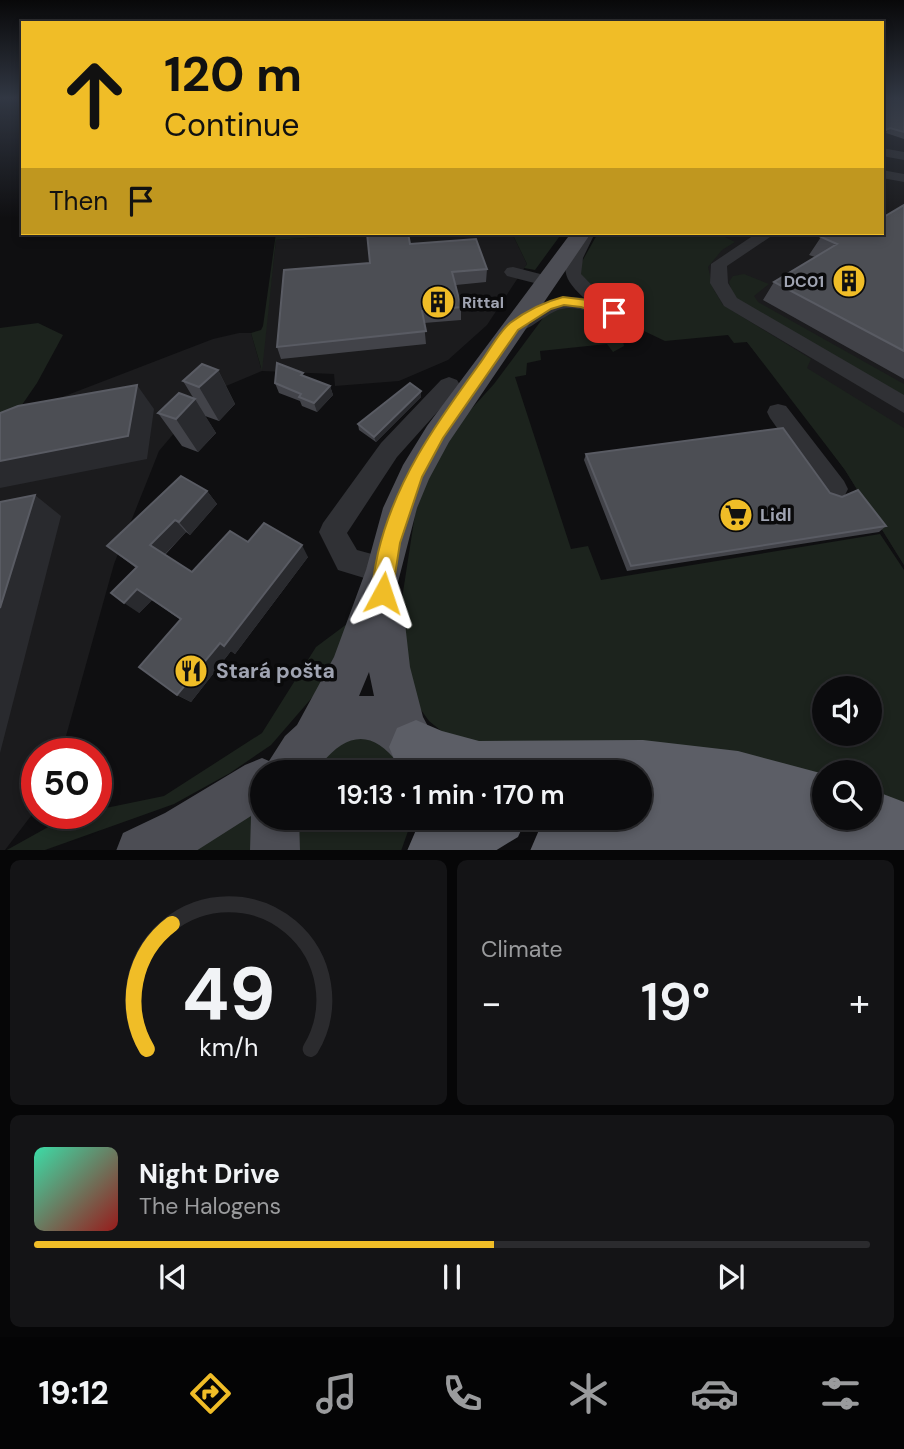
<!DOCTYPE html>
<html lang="en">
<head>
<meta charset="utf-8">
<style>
  body { margin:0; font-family:"DM Sans",sans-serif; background:#141416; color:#f1f3f6; height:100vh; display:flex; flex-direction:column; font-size:26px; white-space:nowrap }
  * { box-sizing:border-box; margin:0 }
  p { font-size:23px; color:#9a9b9d }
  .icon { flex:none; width:38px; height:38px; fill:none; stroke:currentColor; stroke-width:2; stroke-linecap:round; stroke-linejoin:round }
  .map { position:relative; height:850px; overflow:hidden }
  .panel { display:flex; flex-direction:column; gap:10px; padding:10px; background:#060607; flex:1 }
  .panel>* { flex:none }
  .hud { position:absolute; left:21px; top:21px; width:863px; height:214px; border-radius:0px; box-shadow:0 4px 10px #0003,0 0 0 2px #2b2b2e; background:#f0bd27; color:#111; overflow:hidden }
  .tools { position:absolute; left:812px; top:676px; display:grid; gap:14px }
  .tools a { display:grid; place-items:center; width:70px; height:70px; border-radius:50%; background:#0b0b0d; box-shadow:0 4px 10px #0003,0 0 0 2px #2b2b2e; font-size:35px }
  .speed { position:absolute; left:21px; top:738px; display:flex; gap:14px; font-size:35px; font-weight:700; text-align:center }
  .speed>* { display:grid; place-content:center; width:91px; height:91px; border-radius:50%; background:#0b0b0d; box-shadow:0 4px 10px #0003,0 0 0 2px #2b2b2e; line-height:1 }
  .speed .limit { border:10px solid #d22; background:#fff; color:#111 }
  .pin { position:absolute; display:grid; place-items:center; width:60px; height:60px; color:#fff; margin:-30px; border-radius:14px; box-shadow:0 4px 10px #0006 }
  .me { position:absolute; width:77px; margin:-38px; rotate:5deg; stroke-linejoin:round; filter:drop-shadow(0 0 5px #0008) }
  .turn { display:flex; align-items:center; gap:24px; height:147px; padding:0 28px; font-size:32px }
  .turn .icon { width:91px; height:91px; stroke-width:2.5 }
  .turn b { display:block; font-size:49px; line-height:60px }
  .then { display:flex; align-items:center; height:66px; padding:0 28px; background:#0003; gap:14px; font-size:26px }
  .big { font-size:52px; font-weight:600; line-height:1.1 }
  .panel .widget { flex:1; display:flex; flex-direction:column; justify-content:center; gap:10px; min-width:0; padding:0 24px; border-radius:10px; background:#141416 }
  .panel .dial { align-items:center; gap:0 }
  .dial svg { height:182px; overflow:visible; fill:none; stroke:#2b2b2e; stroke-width:7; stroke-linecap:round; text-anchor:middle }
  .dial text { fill:#f1f3f6; stroke:none }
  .song { display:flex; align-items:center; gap:21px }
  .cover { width:84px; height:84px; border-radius:10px; background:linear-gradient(135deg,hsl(160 70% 55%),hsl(0 70% 35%)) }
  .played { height:7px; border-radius:4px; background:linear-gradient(90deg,#f0bd27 55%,#2b2b2e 55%) }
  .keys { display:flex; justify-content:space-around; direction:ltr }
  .heat { display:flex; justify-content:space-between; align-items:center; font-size:38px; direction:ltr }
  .panel .tiles { flex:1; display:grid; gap:10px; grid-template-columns:1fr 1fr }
  .widget:last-child { grid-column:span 2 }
  .trip { position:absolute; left:250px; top:760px; width:402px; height:70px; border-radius:35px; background:#0b0b0d; box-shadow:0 4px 10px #0003,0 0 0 2px #2b2b2e; font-weight:600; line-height:70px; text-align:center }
  .dock { display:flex; height:112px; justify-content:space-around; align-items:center; background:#040405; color:#9a9b9d }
  .dock .icon { width:49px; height:49px }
  .dock .current { color:#f0bd27 }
  .dock b { font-size:32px; color:#f1f3f6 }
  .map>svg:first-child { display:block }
  .built { fill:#1b1b1d }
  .green { fill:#1c231d; fill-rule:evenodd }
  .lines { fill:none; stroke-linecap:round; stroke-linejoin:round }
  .minor { fill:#303135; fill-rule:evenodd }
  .major { fill:#4c4d54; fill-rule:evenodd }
  .highway { fill:#5c5e66; fill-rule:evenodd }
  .wall { fill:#424349 }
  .shaded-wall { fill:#292a2e }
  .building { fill:#4c4e54; stroke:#595b63; stroke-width:2 }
  .route { fill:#f0bd27; stroke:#9c7b19; stroke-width:2 }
  .labels { text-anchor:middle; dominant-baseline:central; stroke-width:7; stroke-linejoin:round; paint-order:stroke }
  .far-poi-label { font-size:16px; font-weight:bold; fill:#a0a4b2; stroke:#0a0a0b; text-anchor:end }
  .poi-label { font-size:18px; font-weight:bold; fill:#a0a4b2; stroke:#0a0a0b; text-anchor:start }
  .near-poi-label { font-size:21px; font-weight:bold; fill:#a0a4b2; stroke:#0a0a0b; text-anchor:start }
</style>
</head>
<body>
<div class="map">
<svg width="904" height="851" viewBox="0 0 904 851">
  <rect width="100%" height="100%" fill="#0f0f11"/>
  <!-- built -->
  <path class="built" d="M882,99H904V565L845,470L784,387L657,233H882Z
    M375,233H512L527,264L487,325L448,360L399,381L335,386L334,374L262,371L207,394L159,451L114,564L61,754H37V808L5,850L0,851V421L213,339L239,333H251L261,368L276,240Z"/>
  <!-- green -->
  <path class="green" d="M276,233H375L276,240L262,371L251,333L261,330L263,326Z
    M512,233H562L535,270L524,268L527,264Z
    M598,233H717L735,242L722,250L708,267L713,288L723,305L811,359L807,368L904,428V565L845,470L747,342L734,343L728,335L665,341L644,331L615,303L590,286L581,276L580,265Z
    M744,274L769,284L754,296L758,302L904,384V397L739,302L732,292L729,282L733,276Z
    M567,307C589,310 621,319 624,346L613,352L607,344L540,351L541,360L527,363L526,375L515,377L571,549L588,546L601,580L880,534L904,570V817L870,804V772H824V786L790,774L455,742L429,721L411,696L399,618L416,508L428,475L454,428L494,384L546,314ZM824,688H870V733H824Z
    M38,323L63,335L37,383L15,415L0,421V328Z
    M359,615L329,678L271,745L230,773L174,804L45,850L5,851L68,816L96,814V810L164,796L262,733L316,647Z
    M347,738L378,739L408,772H307Z
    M253,810L251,850L187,851Z
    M294,817H413L401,851L299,850Z"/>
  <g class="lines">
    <!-- minor -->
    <path class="minor" d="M882,148L904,152V160L882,156Z
      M882,170L904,174V182L882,178Z
      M579,233H595L583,258L581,274L612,306L621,309L623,313L621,317C601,322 582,304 562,309C543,313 527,337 507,331L504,327L507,323C532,307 554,294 584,298C556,273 564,263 579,233Z
      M757,233H776L727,266L728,283L737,298L904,395V413L724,306L710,283L711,264Z
      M513,267L552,277L555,281L546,286L507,276L504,272L507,268Z
      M449,377L457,380L460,385L457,390L397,457L347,533L357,550L394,560L398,570L394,580L384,584L338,570L319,532L323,523L381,443L441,380Z
      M778,404L786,406L844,481L848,489L844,497L835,500L826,497L770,418L767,412L770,406Z"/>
    <!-- major -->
    <path class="major" d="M571,233H591L449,442L429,479L417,508L397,586L402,597L410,667L423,717L445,758L439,772H404C375,727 346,729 315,772H262V817H299L300,851H250L251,816L196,851H116L123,833L165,813L245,765L262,758L269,761L285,736L297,725L334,657L366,570L383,508L403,465L427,426ZM369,672L374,696H359Z"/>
    <!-- highway -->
    <path class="highway" d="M416,720L442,731L479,741L643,740L738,751L824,774V817H870V789L904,802V851H530L539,830L566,817H640V772H410L397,766L389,747L397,728Z
      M440,817H527L518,837L495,851H407L416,830Z"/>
  </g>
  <!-- wall -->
  <path class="wall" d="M882,99H904V139L886,133L882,136Z
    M904,205V379L763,300L774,282L815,257L809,255L821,237L882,233Z
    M410,244L487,269L486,282L456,285L461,307V320L424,323L426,344L281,359L277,347Z
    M218,370L235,404L219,421L205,416L216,433L198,452L182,446L158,413L194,399L183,381Z
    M275,383L330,386L333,395L317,412L302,406L300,401L279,393Z
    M421,391V397L376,442L359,430L358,424Z
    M586,454L830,493L886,526L879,532L627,571L584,460Z
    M207,491L217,504L190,535L186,532L165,555L192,572L248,542L308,557L235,654L231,651L191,702L177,695L181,620L152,600L139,613L136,568L107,546Z"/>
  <!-- shaded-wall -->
  <path class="shaded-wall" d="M890,128L886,133L882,136V132Z
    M218,370L235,404L219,421L199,387Z
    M137,385L154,409L147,459L0,488V461Z
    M330,386L333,395L317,412L314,403Z
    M421,391V397L376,442L374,437Z
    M195,399L216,433L198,452L176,419Z
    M207,491L217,504L190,535L179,522Z
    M35,495L61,516L0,753V608Z
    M175,520L186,532L162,557L150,545Z
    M302,545L308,557L235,654L224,646Z
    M137,589L152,600L139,613L124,603Z
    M220,643L231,651L191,702L177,695Z"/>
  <!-- building -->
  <path class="building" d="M882,99H904V132L890,128L882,132Z
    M904,205V351L774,282L837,244L821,237L828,233H882V218Z
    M367,233H408L410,244L476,239L487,269L452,272L461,307L422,311L426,331L277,347L284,270L370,263Z
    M277,363L303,373L301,375L330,386L314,403L299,397L301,394L275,383Z
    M202,364L218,370L199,387L183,381Z
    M410,383L421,391L374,437L358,424Z
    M137,385L128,436L0,461V413L18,406Z
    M179,393L195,399L176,419L158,413Z
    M783,428L830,493L842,497L858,490L886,526L631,566L586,454Z
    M181,476L207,491L179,522L175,520L150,545L192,572L230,531L248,542L264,523L302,545L224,646L220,643L177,695L139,667L181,619L137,589L124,603L111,593L137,567L107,546Z
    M35,495L0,608V502Z"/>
  <!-- sky -->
  <linearGradient id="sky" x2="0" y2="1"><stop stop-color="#080809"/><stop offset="0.45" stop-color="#313743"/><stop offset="1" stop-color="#313743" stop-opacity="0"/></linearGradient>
  <rect width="904" height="218" fill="url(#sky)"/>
  <!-- route -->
  <path class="route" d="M563,297L587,300L620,313L614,318L581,307L564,305L551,309L518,330L443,438L422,477L400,543L391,600L383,603L376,600C370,586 375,568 378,553C395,481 435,425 478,366C488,353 498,333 510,323C526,311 544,302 563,297Z"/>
  <!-- icons -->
  <defs>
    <symbol id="building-disc" viewBox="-11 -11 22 22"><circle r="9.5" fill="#f0bd27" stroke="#0a0a0b"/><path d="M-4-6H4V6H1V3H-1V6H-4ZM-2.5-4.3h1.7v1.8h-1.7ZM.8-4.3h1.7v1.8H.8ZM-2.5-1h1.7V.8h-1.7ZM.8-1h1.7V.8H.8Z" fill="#111"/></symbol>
    <symbol id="supermarket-disc" viewBox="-11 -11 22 22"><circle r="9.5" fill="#f0bd27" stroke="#0a0a0b"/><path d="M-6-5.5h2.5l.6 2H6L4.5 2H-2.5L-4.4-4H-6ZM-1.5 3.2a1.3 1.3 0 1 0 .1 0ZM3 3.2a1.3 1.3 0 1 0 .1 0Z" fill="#111"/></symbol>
    <symbol id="restaurant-disc" viewBox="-11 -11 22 22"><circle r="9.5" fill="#f0bd27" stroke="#0a0a0b"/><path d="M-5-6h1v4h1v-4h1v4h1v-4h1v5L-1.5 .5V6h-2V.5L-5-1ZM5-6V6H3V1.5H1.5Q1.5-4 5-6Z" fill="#111"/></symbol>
  </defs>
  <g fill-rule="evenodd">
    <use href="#building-disc" x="830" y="262" width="38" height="38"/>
    <use href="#building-disc" x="419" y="283" width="38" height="38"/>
    <use href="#supermarket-disc" x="717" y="496" width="38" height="38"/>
    <use href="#restaurant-disc" x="172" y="652" width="38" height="38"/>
  </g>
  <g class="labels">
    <!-- far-poi labels -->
    <g class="far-poi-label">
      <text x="824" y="281">DC01</text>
      <text x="462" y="302" text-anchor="start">Rittal</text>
    </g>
    <!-- poi labels -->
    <g class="poi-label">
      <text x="760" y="515">Lidl</text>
    </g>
    <!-- near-poi labels -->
    <g class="near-poi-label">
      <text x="216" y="671">Stará pošta</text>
    </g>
  </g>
</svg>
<div class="tools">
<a><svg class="icon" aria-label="sound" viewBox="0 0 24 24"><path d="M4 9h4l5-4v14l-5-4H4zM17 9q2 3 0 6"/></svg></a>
<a><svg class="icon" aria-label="search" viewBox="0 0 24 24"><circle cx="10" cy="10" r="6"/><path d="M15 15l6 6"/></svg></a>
</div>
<div class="speed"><div class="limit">50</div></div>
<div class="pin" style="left:614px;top:313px;background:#d93025"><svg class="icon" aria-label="arrive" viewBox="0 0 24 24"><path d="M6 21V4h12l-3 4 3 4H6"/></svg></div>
<svg class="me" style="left:383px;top:593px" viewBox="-20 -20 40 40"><path d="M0-17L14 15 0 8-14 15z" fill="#f0bd27" stroke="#fff" stroke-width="4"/></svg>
<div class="trip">19:13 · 1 min · 170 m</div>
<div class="hud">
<div class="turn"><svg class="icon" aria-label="ahead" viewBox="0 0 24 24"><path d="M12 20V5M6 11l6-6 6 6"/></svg><div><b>120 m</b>Continue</div></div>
<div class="then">Then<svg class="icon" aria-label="arrive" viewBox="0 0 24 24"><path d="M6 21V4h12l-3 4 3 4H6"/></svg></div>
</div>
</div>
<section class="panel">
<div class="tiles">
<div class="widget dial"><svg viewBox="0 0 100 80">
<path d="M14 69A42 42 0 1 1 86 69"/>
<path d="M14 69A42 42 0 0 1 25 14" stroke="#f0bd27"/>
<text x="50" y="56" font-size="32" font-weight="700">49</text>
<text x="50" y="72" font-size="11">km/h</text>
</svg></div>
<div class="widget"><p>Climate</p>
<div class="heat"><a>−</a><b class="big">19°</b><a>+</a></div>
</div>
<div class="widget">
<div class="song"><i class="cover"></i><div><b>Night Drive</b><p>The Halogens</p></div></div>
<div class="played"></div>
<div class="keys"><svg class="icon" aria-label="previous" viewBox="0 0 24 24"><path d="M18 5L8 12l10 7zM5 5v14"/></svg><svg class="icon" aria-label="pause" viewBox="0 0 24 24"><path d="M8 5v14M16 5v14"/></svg><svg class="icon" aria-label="next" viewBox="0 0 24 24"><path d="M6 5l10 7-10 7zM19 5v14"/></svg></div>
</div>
</div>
</section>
<nav class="dock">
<b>19:12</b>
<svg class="icon current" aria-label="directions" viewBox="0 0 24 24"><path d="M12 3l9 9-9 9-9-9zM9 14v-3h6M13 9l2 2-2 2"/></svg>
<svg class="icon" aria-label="music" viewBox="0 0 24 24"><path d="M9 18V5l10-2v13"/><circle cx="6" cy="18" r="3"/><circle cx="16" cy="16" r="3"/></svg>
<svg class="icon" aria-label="phone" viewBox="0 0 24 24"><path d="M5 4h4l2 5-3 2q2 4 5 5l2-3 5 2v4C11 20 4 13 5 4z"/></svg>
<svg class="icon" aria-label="climate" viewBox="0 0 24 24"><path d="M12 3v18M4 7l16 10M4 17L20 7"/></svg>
<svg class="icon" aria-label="car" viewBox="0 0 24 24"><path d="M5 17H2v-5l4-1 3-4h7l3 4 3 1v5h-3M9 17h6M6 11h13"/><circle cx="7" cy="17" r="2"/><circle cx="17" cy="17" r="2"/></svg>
<svg class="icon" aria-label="filters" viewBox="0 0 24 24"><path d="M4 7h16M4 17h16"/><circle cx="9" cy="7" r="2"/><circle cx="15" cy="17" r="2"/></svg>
</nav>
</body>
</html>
